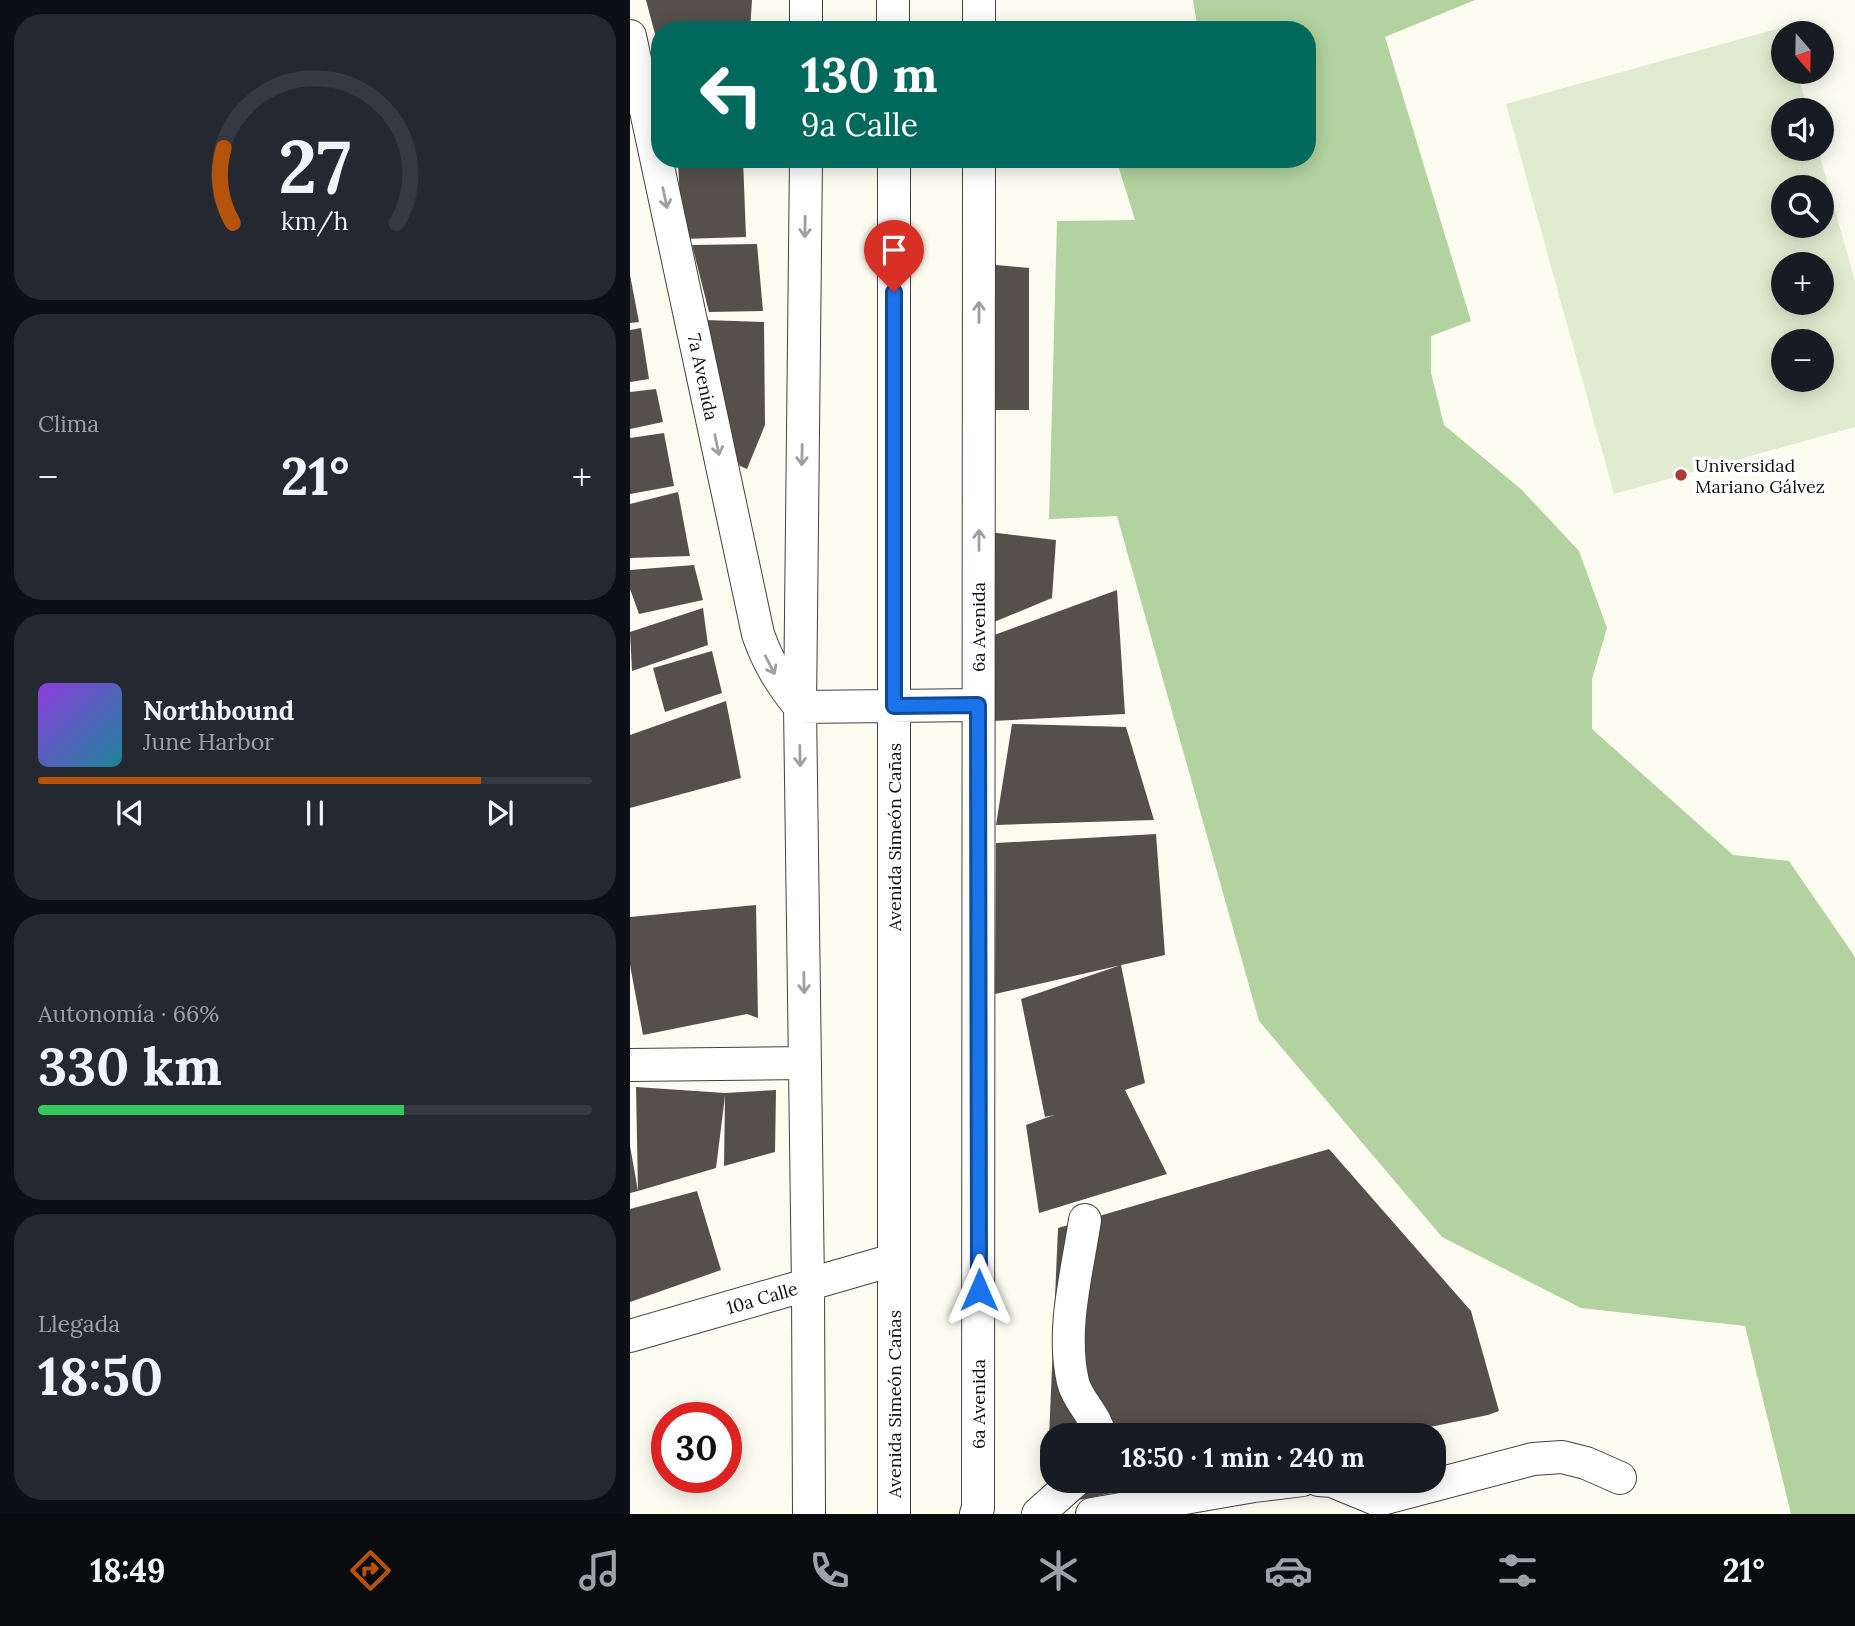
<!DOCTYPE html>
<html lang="es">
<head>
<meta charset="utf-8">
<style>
  body { margin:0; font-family:Lora,serif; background:#242831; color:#f1f3f6; height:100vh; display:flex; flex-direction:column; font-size:26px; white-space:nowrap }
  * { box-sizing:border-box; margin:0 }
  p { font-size:23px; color:#9ea1a6 }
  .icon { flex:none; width:38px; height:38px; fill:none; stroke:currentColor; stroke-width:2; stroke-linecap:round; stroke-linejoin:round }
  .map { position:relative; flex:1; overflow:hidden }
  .drawer { display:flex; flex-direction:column; gap:14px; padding:14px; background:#0d0f14; width:630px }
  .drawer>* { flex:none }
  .hud { position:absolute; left:21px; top:21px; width:665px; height:147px; border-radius:28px; box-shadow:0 4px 18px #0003; background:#00695c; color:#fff; overflow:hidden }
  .needle { width:46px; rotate:160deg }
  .tools { position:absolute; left:1141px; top:21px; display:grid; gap:14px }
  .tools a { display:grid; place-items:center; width:63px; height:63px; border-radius:50%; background:#171b24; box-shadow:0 4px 18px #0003; font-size:35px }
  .speed { position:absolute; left:21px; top:1402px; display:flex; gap:14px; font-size:35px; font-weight:700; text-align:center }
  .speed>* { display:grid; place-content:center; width:91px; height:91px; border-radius:50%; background:#171b24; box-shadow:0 4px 18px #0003; line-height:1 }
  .speed .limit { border:10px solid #d22; background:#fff; color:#111 }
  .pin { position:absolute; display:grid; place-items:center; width:60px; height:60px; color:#fff; margin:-72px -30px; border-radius:50% 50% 50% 0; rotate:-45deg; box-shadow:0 0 7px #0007 }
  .pin .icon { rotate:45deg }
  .me { position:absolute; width:77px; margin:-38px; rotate:0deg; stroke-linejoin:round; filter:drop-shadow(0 0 5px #0008) }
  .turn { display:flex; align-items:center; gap:24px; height:147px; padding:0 35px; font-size:32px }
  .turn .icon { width:91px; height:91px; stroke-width:2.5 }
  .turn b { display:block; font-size:49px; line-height:60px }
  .big { font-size:52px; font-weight:800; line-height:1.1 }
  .drawer .widget { flex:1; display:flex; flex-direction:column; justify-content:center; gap:10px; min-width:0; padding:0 24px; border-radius:28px; background:#242831 }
  .drawer .dial { align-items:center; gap:0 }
  .dial svg { height:182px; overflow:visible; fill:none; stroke:#363941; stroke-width:7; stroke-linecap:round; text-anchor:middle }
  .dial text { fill:#f1f3f6; stroke:none }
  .song { display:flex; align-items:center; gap:21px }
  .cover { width:84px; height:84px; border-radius:10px; background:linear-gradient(135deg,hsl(270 70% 55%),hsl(190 70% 35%)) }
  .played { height:7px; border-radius:4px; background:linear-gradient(90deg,#b45309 80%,#363941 80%) }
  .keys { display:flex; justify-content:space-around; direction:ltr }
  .heat { display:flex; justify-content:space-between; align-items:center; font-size:38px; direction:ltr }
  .charge { height:10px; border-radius:5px; background:linear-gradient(90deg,#34c759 66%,#363941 0) }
  .trip { position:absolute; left:410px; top:1423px; width:406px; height:70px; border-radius:28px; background:#171b24; box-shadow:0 4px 18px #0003; font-weight:800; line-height:70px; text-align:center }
  .dock { display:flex; height:112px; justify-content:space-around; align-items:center; background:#090b0e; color:#9ea1a6 }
  .dock .icon { width:49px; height:49px }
  .dock .on { color:#b45309 }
  .dock b { font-size:32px; color:#f1f3f6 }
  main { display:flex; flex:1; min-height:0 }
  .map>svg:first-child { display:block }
  .forest { fill:#b2d39f }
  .pitch { fill:#e0eccf; fill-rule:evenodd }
  .building { fill:#55504c }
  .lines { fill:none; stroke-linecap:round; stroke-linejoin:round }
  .minor-casing { stroke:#414141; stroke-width:34 }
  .minor { stroke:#fff; stroke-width:32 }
  .oneway { stroke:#9f9f9f }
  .route-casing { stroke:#114b97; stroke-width:18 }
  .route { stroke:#1a73e8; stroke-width:12 }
  .poi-dot { fill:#ae3a36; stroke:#fff; stroke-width:2.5 }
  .labels { text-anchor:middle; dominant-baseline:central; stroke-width:7; stroke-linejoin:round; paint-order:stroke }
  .street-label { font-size:18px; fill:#0e0e0e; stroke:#fff }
  .poi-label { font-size:18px; fill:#0e0e0e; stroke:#fff; text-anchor:start }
</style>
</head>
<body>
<main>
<section class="drawer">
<div class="widget dial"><svg viewBox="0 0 100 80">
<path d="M14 69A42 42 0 1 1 86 69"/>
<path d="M14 69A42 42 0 0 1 10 36" stroke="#b45309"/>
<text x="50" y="56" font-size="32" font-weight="700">27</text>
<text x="50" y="72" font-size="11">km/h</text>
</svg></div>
<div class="widget"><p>Clima</p>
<div class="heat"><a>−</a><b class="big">21°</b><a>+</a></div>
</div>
<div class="widget">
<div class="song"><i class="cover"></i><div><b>Northbound</b><p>June Harbor</p></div></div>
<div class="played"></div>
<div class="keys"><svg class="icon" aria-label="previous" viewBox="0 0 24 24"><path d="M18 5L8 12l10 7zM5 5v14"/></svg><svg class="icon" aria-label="pause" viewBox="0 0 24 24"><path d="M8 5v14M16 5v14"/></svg><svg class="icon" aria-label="next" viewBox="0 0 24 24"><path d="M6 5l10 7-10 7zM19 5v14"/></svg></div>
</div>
<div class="widget"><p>Autonomía · 66%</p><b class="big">330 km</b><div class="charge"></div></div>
<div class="widget"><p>Llegada</p><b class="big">18:50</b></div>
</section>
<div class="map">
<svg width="1225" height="1514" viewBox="0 0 1225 1514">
  <rect width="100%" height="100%" fill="#fdfcf1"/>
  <!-- forest -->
  <path class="forest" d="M563,0H845L755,37L841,321L801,336V373L814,425L892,490L949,551L977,628L962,679V729L1103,855L1159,861L1225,957V1514H1161L1115,1326L951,1308L812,1237L629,1021L487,516L419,519L427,221L505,220L486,159H677V30H568Z"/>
  <!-- pitch -->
  <path class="pitch" d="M1154,27L1156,33H1153V72H1167L1178,110H1153V149H1188L1225,281V427L984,494L876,104ZM1153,187H1192V226H1153ZM1153,264H1192V303H1153ZM1153,341H1192V380H1153Z"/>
  <!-- building -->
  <path class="building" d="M16,0H122L120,30H30L29,49Z
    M81,159H113L116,237L52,239L48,162Z
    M127,244L133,311L79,312L62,245Z
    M356,264L399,268V410H358Z
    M0,275L9,322L0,323Z
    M75,320L134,322L135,425L117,469L110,466L97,440Z
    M11,328L19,379L0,382V330Z
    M26,389L33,422L0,429V392Z
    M34,433L44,486L0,494V438Z
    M48,492L60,556L0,558V504Z
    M359,532L426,540L422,598L357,625Z
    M64,565L73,600L9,614L0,589V570Z
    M487,590L495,714L362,721L356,638Z
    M73,608L78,645L2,671L0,632Z
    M82,651L92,693L35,712L23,668Z
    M96,701L111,778L0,808V735Z
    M382,724L496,727L524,820L366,825Z
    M526,834L535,955L365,994L366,843Z
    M126,905L128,1018L117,1014L13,1035L0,965V917Z
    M491,965L515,1083L495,1090L537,1174L409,1213L396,1125L424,1115L415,1117L391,999Z
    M6,1087L95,1093L146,1090L145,1152L94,1166L95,1096L86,1168L8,1191Z
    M0,1146L8,1191L0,1193Z
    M699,1149L841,1311L869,1411L858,1415L761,1435H422V1480L533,1482L416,1507L428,1228Z
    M67,1191L91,1270L0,1302V1209Z"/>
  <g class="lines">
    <defs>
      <path id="minor" d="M176,0V30
        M263,0V30
        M349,0V30
        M0,36L128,634C138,663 151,684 170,707L348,705
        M176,159L170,707L178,1285L179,1514
        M264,159V1514
        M0,1065L175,1063
        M455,1220C447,1273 431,1330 443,1382C448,1402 466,1415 470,1435
        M0,1336L263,1260
        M689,1480L702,1481L748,1500L903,1459L932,1457L956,1463L990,1478
        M346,1514L348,1508L349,159
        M408,1514L446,1480
        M462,1514L624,1486L673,1480"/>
    </defs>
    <!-- minor casing -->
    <use href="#minor" class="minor-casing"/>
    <!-- minor -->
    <use href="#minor" class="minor"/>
  </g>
  <!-- one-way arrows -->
  <defs><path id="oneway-shaft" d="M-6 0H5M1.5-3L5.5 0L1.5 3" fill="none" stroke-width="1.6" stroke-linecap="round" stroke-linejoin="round" transform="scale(1.75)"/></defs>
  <g class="oneway">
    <use href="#oneway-shaft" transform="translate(35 198) rotate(78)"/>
    <use href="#oneway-shaft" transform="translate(175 227) rotate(91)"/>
    <use href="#oneway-shaft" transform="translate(349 312) rotate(-90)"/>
    <use href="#oneway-shaft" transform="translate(87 445) rotate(78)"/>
    <use href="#oneway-shaft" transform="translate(172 455) rotate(91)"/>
    <use href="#oneway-shaft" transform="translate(349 540) rotate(-90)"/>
    <use href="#oneway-shaft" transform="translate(140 665) rotate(63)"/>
    <use href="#oneway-shaft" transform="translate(170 756) rotate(89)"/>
    <use href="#oneway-shaft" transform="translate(174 983) rotate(89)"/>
  </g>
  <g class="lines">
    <defs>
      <path id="route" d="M264,292V706L348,705L349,1290"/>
    </defs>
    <!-- route casing -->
    <use href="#route" class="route-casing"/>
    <!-- route -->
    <use href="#route" class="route"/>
  </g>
  <!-- markers -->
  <circle class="poi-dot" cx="1051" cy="475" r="7"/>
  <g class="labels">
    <!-- street labels -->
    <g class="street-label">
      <text transform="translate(73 377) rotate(78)">7a Avenida</text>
      <text transform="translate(348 627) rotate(-90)">6a Avenida</text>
      <text transform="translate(264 837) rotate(-90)">Avenida Simeón Cañas</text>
      <text transform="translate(132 1298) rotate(-16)">10a Calle</text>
      <text transform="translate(264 1404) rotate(-90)">Avenida Simeón Cañas</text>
      <text transform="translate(348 1404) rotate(-90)">6a Avenida</text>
    </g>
    <!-- poi labels -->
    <g class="poi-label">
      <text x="1065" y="465">Universidad<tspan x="1065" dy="21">Mariano Gálvez</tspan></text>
    </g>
  </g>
</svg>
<div class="tools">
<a><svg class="needle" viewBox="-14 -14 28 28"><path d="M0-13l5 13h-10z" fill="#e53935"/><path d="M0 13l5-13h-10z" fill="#9ea1a6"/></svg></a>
<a><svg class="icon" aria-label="sound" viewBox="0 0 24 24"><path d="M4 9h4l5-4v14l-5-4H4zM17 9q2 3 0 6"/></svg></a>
<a><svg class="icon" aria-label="search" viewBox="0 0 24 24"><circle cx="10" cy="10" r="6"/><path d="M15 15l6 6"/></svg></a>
<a>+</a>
<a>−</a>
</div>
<div class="speed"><div class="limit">30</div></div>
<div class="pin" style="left:264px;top:292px;background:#d93025"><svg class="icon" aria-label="arrive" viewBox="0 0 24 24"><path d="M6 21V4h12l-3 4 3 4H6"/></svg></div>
<svg class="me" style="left:349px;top:1290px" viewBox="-20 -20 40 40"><path d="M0-17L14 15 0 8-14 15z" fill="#1a73e8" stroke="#fff" stroke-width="4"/></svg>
<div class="trip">18:50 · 1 min · 240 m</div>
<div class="hud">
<div class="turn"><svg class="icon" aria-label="left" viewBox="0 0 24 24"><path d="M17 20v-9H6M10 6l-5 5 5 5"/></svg><div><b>130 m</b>9a Calle</div></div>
</div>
</div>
</main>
<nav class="dock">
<b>18:49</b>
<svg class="icon on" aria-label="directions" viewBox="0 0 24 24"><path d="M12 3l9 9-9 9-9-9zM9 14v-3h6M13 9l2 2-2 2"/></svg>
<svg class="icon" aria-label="music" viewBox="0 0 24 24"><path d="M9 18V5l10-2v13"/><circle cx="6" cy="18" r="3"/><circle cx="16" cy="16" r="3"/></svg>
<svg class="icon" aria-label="phone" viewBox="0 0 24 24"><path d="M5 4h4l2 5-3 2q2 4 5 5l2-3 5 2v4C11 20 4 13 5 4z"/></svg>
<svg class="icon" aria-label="climate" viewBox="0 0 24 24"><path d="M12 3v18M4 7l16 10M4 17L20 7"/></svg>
<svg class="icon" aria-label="car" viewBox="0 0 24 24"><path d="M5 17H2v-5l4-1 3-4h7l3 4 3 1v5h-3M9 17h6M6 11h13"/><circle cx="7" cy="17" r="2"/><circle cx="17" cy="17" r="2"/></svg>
<svg class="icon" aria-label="filters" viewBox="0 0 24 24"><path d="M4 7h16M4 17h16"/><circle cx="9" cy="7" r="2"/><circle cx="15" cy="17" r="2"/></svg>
<b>21°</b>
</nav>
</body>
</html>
